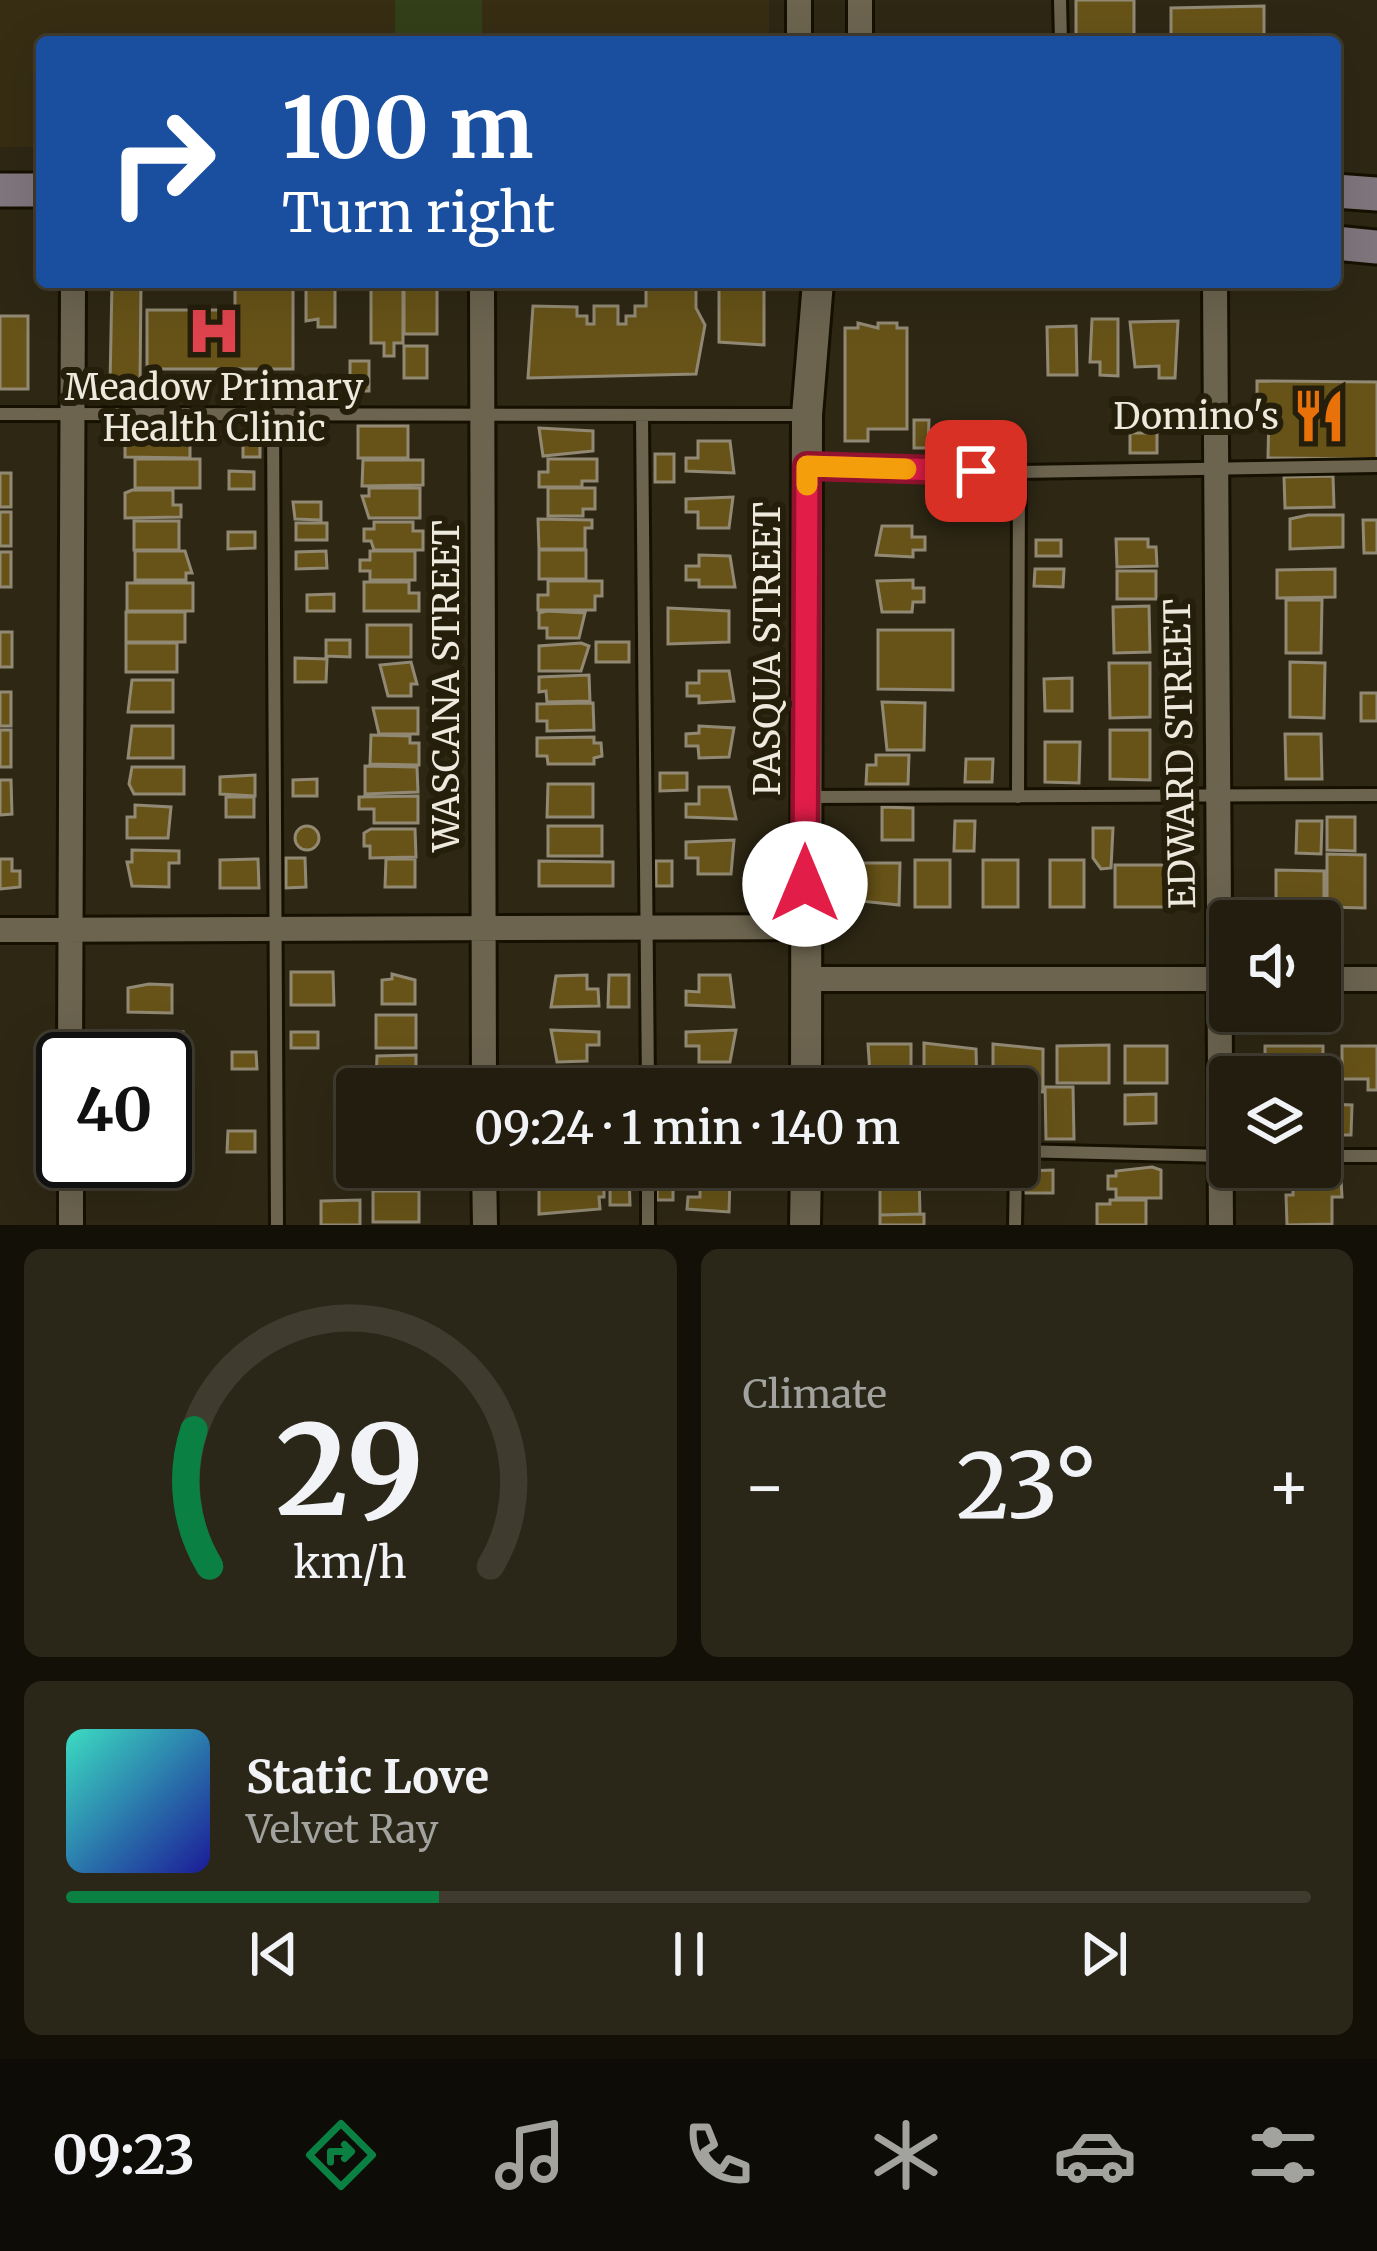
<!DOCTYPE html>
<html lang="en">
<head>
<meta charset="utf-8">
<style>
  body { margin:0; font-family:Merriweather,serif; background:#2a2618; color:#f1f3f6; height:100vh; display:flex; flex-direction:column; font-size:45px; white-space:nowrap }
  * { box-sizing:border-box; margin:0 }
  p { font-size:39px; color:#a2a29e }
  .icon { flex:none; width:66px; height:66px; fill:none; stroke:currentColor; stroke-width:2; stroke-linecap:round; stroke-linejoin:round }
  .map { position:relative; height:1225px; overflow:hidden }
  .details { display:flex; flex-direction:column; gap:24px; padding:24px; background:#131008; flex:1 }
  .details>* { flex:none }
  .guide { position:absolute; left:36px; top:36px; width:1305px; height:252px; border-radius:12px; box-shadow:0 12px 48px #0002,0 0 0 3px #3f3b2f; background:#1a4fa0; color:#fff; overflow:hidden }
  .fabs { position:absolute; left:1209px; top:900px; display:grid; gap:24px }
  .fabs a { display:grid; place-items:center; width:132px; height:132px; border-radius:12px; background:#221d0f; box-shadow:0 12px 48px #0002,0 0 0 3px #3f3b2f; font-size:60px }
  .speed { position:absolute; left:36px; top:1032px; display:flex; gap:24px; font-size:60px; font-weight:700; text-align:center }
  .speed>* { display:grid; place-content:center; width:156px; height:156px; border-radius:50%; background:#221d0f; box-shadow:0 12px 48px #0002,0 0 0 3px #3f3b2f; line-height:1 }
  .speed .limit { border:6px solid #111; border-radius:18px; background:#fff; color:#111 }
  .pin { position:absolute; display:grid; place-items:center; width:102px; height:102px; color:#fff; margin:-51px; border-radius:24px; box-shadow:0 6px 18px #0006 }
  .me { position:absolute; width:132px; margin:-66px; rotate:0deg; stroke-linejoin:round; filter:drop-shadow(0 0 9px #0008) }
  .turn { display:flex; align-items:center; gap:42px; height:252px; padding:0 48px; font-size:54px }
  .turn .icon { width:156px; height:156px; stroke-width:2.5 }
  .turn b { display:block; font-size:84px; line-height:102px }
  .big { font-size:90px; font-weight:600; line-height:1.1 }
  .details .card { flex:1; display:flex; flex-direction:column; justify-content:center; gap:18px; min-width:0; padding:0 42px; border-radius:18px; background:#2a2618 }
  .details .dial { align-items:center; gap:0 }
  .dial svg { height:312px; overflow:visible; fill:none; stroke:#3f3b2f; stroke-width:7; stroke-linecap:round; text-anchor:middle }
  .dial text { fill:#f1f3f6; stroke:none }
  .song { display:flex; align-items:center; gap:36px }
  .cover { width:144px; height:144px; border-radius:18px; background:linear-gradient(135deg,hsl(170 70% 55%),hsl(240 70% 35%)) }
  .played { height:12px; border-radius:6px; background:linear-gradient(90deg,#0b8043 30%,#3f3b2f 30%) }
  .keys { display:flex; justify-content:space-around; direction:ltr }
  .heat { display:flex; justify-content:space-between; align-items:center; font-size:66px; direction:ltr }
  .details .tiles { flex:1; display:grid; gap:24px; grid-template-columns:1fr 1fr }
  .card:last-child { grid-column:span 2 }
  .trip { position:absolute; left:336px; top:1068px; width:702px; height:120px; border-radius:12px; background:#221d0f; box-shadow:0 12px 48px #0002,0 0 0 3px #3f3b2f; font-weight:600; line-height:120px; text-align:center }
  .tab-bar { display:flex; height:192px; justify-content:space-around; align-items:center; background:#0e0c06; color:#a2a29e }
  .tab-bar .icon { width:84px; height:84px }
  .tab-bar .current { color:#0b8043 }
  .tab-bar b { font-size:54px; color:#f1f3f6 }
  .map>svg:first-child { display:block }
  .built { fill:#362d13 }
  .green { fill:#333f18 }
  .building { fill:#675318; stroke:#918973; stroke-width:3 }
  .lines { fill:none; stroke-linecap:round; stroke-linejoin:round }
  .service-casing { stroke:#161001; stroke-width:18 }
  .minor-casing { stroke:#161001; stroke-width:30 }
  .tertiary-casing { stroke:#161001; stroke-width:36 }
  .secondary-casing { stroke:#161001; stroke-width:39 }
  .service { stroke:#6c644f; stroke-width:12 }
  .minor { stroke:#6c644f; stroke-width:24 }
  .tertiary { stroke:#6c644f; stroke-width:30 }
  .secondary { stroke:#80777e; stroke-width:33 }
  .route-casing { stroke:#92132f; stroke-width:30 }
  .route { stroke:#e11d48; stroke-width:21 }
  .slow { stroke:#f59e0b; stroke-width:21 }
  .labels { text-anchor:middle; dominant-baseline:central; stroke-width:12; stroke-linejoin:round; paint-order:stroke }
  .poi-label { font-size:36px; fill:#ede9dd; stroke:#251e0b }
  .street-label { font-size:36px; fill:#ede9dd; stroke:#251e0b }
</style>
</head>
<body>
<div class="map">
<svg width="1377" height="1225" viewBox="0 0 1377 1225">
  <rect width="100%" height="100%" fill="#2e2714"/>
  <!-- built -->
  <path class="built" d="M0,0H769V42H42V147H0Z"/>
  <!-- green -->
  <path class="green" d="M395,0H482V42H395Z"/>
  <!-- building -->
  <path class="building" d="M1076,0H1134V42H1076Z
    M1264,6V42H1171V8Z
    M112,282H141L140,385H110Z
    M235,282H293V369H147V310H235Z
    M306,282H335V327H318V319L306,321Z
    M421,282H437V334H404V286Z
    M725,282H764V345L719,342V285Z
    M403,283V343H394V356H384V343H371V284Z
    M646,284H696V308L705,325L696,374L528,378L533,306L577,307V316H587V324H594V306H618V324H626V316H635V306H646Z
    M0,316H28V389H0Z
    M1092,319H1118V376L1100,375V362H1090Z
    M1178,321L1175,378H1159V366L1135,367L1130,322Z
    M858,323L878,328V323H897V328H907V429H868V441H845V328H858Z
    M1076,326L1077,375H1048L1047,327Z
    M404,346H427V378H404Z
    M350,361H369V391H350Z
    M1257,381L1377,382V459L1268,458L1269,411H1257Z
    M914,420H929L928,448H914Z
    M125,426L180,427V436H190V458L125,457Z
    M358,426H408V458H358Z
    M539,428L593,431V451L543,456Z
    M1130,433H1157V453H1130Z
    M243,434H260V457H243Z
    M698,441H730L734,473L686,471V458H698Z
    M655,454H674V482H655Z
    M135,459H200V488H135Z
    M548,459H597V481H582V487H539V472H548Z
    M363,460H423V485L362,486Z
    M229,471L254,472V489H229Z
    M0,473H11V507H0Z
    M1333,476L1334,507L1285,508L1284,477Z
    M369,488H420V518H369L362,496H369Z
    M548,488H595V509H583V516H548Z
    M132,490H173V505H181V517L125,518V493Z
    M733,497L729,528H698V512H686V499Z
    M293,502H321V520L295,519Z
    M0,512H11V546H0Z
    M1308,515H1343V547L1290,549V519Z
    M538,519L592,520V528H585V549H539Z
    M1363,520H1377V553H1364Z
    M134,521H179V550H134Z
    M374,522H413V531H423V550H374L371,541H364V529H374Z
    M296,523H327V540H296Z
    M882,526H912V537H925V550H913V557L876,555Z
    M228,532H255V548L228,549Z
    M1116,539H1148V547H1156L1157,566L1117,567Z
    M1036,540H1061V556H1036Z
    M539,550H586V579H539Z
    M135,551H185L192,573H186V580H135Z
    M326,551L327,568L296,569V552Z
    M370,551H415V580H370V571H360V560H370Z
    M0,552H11V587H0Z
    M699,555L730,556L735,587H699V580H686V566H699Z
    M1035,569H1064L1063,587L1034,586Z
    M1335,569V597L1277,598V570Z
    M1117,571H1156V599H1117Z
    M913,580V588H924V602H913L912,612H882L877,581Z
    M548,581H602V596H595V610H538V595H548Z
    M364,582H409V593H419V611H364Z
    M127,583H193V611H127Z
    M334,594V611H307V595Z
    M1286,600H1322L1321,653H1286Z
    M1149,606L1150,652L1114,653L1113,607Z
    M668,608L729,611V642L668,644Z
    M547,611L585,613L579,638H547V628H539V613Z
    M126,612H185V642H126Z
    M367,625H411V657H367Z
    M878,630H953V690L878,689Z
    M0,632H12V667H0Z
    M326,640H350V657L326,656Z
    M596,642H629V662H596Z
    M126,643H177V672H126Z
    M581,643L589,646L581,671H539V646Z
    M295,658L327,659L326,682H295Z
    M411,662L417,684H411V696H388L380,665Z
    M1290,662L1325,663L1324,718L1290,717Z
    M1109,663H1150V717L1110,718Z
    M699,671H729L734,701L699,703V696H687V683H699Z
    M589,675L590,701L547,702L546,691L539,692V677Z
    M1072,678V711H1045L1044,679Z
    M132,680H173V712H128Z
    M0,692H11V726H0Z
    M1361,693H1377V721H1361Z
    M882,702L925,703L924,750H887Z
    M593,703L594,730L547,731V721H537V704Z
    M373,708H418V734H379Z
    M132,726H173V758H128Z
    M699,726L734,728L729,757L699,758L698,746H686V734L699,733Z
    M0,730H11V767H0Z
    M1110,730H1150V780L1110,779Z
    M1285,734H1321L1322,779H1286Z
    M371,735L410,736V743H419V765L370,764Z
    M594,737V743H601L602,756L594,758V764H548L547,756H537V738Z
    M1045,742H1080L1079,783L1045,782Z
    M876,755H909L908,784H866L867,765H876Z
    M966,759H993L992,782H965Z
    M365,766L417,767L418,792L365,794Z
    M132,767H184V794H134L129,784Z
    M660,773H687V790L660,791Z
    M255,775V796L220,794V777Z
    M317,779V796H293V780Z
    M0,780H11L12,814L0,815Z
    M548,784H593V817H547Z
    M699,787H729L736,819L686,817V804H699Z
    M418,796V823H374V809H359V797Z
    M226,797H254V817H226Z
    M135,805L171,807L168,838H127V817H135Z
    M882,807L913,808V840H882Z
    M1327,817H1355V851L1327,850Z
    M955,821H975L974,851H954Z
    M1297,821H1322L1321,854L1296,853Z
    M548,826H602V856H548Z
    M295 838a12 12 0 1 1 24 0a12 12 0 1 1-24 0Z
    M1093,828H1113L1111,868L1101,869L1093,858Z
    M415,829L416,857L370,858V846H364V833L371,829Z
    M734,840L731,874H698V858H686V842Z
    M132,850L179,851V863H169V887L132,886L127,862H132Z
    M1327,854L1365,855V908L1327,907Z
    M286,858H305L306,887L286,888Z
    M0,859H12V871H20V887L0,889Z
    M258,859L259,888H220V860Z
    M386,859H415V887H385Z
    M915,860H950V907H915Z
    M983,860H1018V907H983Z
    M1050,860H1084V907H1050Z
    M539,861L613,862V886H539Z
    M656,861H672V886H656Z
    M860,863H900L899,905L860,901Z
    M1115,865H1166V907H1115Z
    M1276,870L1324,871V908L1276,907Z
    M291,972H333L334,1005H291Z
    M392,974L415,980V1004H382V980L392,979Z
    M587,975V989H598L599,1006L551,1007L556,976Z
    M609,975H629V1007H608Z
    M699,975H730L734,1007L686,1005V991L699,992Z
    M149,984L172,985V1013L128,1012V988Z
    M376,1015H416V1048H376Z
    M551,1030L599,1032V1045H587V1061L557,1062Z
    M736,1030L730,1062H699V1046H686V1032Z
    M183,1032V1063L125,1059V1033Z
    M291,1032H318V1048H291Z
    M924,1043L976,1049L977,1088L924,1089Z
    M868,1044H911V1089H871Z
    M993,1044L1043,1049V1092L993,1089Z
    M1109,1045V1083H1057V1046Z
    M1125,1046H1167V1083H1125Z
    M1265,1046H1323V1080L1265,1077Z
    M1342,1046H1377V1090H1368V1079H1342Z
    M232,1052H256L257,1069H232Z
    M416,1055V1083L376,1081L377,1056Z
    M165,1075H177V1085H187V1097H177V1106H165Z
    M699,1077H730V1089H688H699Z
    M1045,1087H1073L1074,1139H1046Z
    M1156,1094V1123L1125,1124V1095Z
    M1326,1104L1352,1105L1351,1135H1326Z
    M165,1116H177V1126H184L177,1147H165Z
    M228,1131H255V1152H227Z
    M165,1153H179V1182L134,1181V1170H124V1161H165Z
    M377,1167H425V1181H376L370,1171Z
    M1152,1167L1161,1170V1198H1116V1189H1108V1176H1116V1171Z
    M998,1169V1186H972V1170Z
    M1053,1170V1193H1024V1171Z
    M919,1172L920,1214L880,1215V1173Z
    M610,1174H629L630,1205H610Z
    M657,1174H673V1200H657Z
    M539,1178L604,1180V1197H599L600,1209L539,1214Z
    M1341,1179L1342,1197H1332V1224L1287,1225L1286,1195H1293V1188H1309V1180Z
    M700,1180H730L729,1212L687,1209L688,1197H700Z
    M373,1191H419V1222H373Z
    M1110,1200H1146V1225H1097V1204H1110Z
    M321,1201L360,1200V1225H321Z
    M924,1214V1225H880V1215Z"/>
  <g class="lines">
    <defs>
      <path id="service" d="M1060,0L1061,42
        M0,414L807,415
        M273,414L277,1225
        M642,415L648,1089
        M808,466L1019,472L1377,466
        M806,797L1377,795
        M1018,797L1019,472
        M1017,1151L1223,1156
        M1320,1156H1377
        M648,1167V1225
        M1015,1225L1016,1167"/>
      <path id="minor" d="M799,0V42
        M860,42V0
        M482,282L484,1089
        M1215,282L1221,1225
        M0,930L805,927
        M805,979H1230
        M1320,979H1377
        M70,1059L73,282
        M71,1161V1225
        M484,1167L485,1225"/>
      <path id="tertiary" d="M806,1089L807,415L818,282
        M805,1225L806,1167"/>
      <path id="secondary" d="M0,190H42
        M1335,191L1377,194
        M1335,243L1377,247"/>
    </defs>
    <!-- service casing -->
    <use href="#service" class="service-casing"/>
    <!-- minor casing -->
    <use href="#minor" class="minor-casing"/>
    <!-- tertiary casing -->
    <use href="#tertiary" class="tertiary-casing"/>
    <!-- secondary casing -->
    <use href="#secondary" class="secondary-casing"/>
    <!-- service -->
    <use href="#service" class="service"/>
    <!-- minor -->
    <use href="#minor" class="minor"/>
    <!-- tertiary -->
    <use href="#tertiary" class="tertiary"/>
    <!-- secondary -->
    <use href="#secondary" class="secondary"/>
  </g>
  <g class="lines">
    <defs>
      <path id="route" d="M805,884L807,466L976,471"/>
    </defs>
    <!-- route casing -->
    <use href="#route" class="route-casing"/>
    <!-- route -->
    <use href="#route" class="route"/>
    <!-- slow -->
    <path class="slow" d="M807,485V466L906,469"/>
  </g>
  <!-- icons -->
  <defs>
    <symbol id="hospital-bare" viewBox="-9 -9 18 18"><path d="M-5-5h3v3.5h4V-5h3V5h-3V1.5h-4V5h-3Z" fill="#e0444e" stroke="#251e0b" stroke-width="2.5" paint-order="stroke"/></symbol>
    <symbol id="restaurant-bare" viewBox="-9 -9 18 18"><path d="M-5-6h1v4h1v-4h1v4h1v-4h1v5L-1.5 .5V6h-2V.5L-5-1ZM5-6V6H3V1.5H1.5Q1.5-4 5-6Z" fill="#e8710a" stroke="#251e0b" stroke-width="2.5" paint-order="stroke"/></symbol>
  </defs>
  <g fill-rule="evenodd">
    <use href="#hospital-bare" x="176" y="293" width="76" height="76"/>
    <use href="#restaurant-bare" x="1281" y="378" width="76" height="76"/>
  </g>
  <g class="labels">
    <!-- poi labels -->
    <g class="poi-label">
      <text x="214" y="387">Meadow Primary<tspan x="214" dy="41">Health Clinic</tspan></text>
      <text x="1279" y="416" text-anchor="end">Domino's</text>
    </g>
    <!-- street labels -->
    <g class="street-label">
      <text transform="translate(767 649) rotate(-90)">PASQUA STREET</text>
      <text transform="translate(446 686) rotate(-90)">WASCANA STREET</text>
      <text transform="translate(1180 754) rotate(-91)">EDWARD STREET</text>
    </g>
  </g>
</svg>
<div class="fabs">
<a><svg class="icon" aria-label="sound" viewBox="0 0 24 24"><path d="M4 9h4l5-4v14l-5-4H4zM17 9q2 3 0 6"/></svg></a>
<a><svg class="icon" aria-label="layers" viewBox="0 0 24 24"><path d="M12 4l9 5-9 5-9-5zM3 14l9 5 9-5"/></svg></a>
</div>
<div class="speed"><div class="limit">40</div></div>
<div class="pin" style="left:976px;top:471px;background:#d93025"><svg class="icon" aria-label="arrive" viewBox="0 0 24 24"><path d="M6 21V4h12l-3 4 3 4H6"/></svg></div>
<svg class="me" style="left:805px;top:884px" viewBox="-20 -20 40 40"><circle r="19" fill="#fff"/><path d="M0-13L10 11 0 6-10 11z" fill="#e11d48"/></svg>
<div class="trip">09:24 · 1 min · 140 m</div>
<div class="guide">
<div class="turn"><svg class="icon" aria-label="right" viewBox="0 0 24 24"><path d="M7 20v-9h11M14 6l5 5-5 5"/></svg><div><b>100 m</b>Turn right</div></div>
</div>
</div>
<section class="details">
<div class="tiles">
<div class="card dial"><svg viewBox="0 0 100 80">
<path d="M14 69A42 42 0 1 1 86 69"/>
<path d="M14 69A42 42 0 0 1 10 34" stroke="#0b8043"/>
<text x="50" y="56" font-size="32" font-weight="700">29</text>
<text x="50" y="72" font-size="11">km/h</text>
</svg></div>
<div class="card"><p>Climate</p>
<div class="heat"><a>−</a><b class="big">23°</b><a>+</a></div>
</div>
<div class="card">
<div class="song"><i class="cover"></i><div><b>Static Love</b><p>Velvet Ray</p></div></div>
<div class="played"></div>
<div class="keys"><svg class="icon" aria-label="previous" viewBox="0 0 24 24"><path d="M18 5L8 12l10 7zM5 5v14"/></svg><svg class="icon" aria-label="pause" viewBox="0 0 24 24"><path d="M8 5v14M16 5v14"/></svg><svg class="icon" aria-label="next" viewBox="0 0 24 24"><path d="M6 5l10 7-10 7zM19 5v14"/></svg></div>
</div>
</div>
</section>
<nav class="tab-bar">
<b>09:23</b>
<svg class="icon current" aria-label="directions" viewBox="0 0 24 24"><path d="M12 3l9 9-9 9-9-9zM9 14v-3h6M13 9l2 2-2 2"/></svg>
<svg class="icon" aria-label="music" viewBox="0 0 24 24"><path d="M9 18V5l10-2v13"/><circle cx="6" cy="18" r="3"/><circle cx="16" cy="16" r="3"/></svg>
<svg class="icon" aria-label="phone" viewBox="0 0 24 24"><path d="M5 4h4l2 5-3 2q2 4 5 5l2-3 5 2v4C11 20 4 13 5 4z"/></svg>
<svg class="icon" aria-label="climate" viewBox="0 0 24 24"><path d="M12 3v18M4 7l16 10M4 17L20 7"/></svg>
<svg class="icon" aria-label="car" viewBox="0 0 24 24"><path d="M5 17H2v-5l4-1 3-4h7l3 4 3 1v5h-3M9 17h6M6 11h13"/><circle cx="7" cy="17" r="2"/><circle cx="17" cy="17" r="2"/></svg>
<svg class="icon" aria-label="filters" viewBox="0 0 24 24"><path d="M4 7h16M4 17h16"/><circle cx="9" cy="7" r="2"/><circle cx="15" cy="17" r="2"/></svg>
</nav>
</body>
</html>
